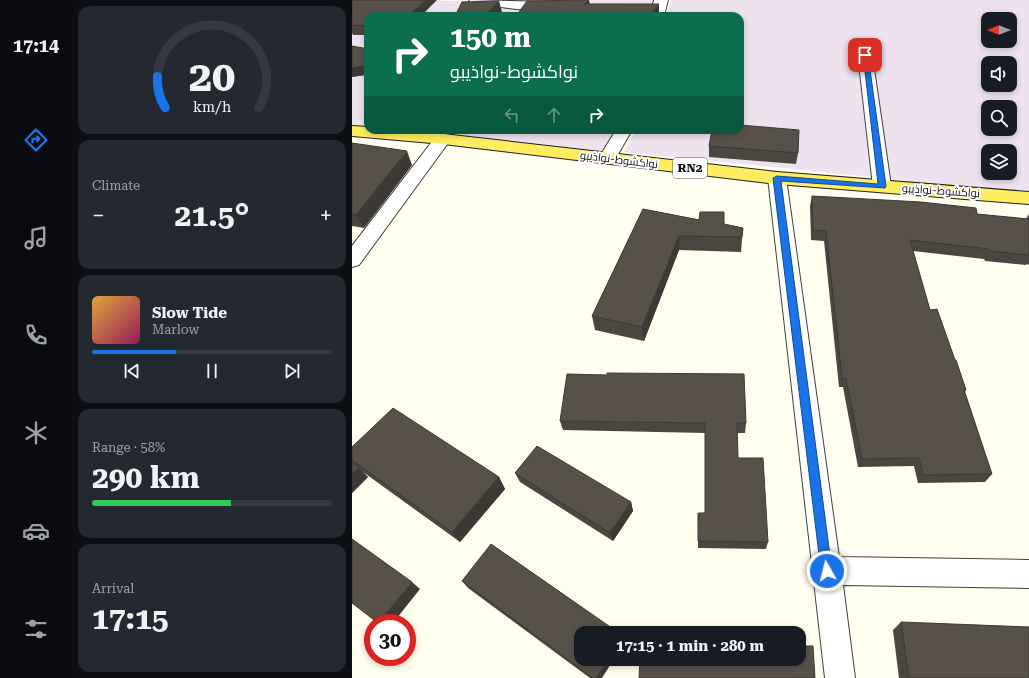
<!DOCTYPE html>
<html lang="en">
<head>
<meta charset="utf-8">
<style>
  body { margin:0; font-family:"Roboto Serif",Cairo,serif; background:#242831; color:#f1f3f6; height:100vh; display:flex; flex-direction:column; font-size:15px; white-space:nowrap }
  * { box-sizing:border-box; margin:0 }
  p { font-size:13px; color:#9ea1a6 }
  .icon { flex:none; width:22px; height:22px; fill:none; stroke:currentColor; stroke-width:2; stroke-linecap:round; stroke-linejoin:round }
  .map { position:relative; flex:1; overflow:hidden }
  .drawer { display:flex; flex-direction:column; gap:6px; padding:6px; background:#0d0f14; width:280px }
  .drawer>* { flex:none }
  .top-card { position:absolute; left:12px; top:12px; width:380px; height:122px; border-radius:12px; box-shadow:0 2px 6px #0003; background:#0b6e4f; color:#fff; overflow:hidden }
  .needle { width:26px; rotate:270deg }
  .controls { position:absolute; left:629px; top:12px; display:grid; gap:8px }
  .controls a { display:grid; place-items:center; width:36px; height:36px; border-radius:8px; background:#171b24; box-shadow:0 2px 6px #0003; font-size:20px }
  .speed { position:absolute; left:12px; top:614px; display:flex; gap:8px; font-size:20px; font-weight:700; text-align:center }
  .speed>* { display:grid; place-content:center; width:52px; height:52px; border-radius:50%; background:#171b24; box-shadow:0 2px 6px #0003; line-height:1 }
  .speed .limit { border:6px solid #d22; background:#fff; color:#111 }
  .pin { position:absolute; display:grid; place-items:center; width:34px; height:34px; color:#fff; margin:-17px; border-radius:8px; box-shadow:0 2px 6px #0006 }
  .me { position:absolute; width:44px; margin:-22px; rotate:352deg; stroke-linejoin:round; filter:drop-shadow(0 0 3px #0008) }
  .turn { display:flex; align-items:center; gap:14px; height:84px; padding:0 20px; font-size:18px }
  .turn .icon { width:52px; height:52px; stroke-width:2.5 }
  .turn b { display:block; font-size:28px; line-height:34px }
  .lanes { display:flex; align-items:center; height:38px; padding:0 20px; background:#0003; justify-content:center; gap:20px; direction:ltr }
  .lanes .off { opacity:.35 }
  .big { font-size:30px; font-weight:700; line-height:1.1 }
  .drawer .tile { flex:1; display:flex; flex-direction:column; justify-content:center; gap:6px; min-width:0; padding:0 14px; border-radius:12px; background:#242831 }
  .drawer .dial { align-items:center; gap:0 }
  .dial svg { height:104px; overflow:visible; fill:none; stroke:#363941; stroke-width:7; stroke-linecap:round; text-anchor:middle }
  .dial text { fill:#f1f3f6; stroke:none }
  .song { display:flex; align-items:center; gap:12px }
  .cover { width:48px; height:48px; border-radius:6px; background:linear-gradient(135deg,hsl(40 70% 55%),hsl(330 70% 35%)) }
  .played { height:4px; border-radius:2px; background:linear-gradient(90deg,#1a73e8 35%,#363941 35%) }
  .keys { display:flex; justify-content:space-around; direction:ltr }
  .heat { display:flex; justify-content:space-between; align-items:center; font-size:22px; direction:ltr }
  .charge { height:6px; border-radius:3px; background:linear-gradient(90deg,#34c759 58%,#363941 0) }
  .trip { position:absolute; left:222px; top:626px; width:232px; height:40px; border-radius:12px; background:#171b24; box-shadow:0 2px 6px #0003; font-weight:700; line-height:40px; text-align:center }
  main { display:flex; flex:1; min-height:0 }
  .tab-bar { display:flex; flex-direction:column; width:72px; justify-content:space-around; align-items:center; background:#090b0e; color:#9ea1a6 }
  .tab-bar .icon { width:28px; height:28px }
  .tab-bar .on { color:#1a73e8 }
  .tab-bar b { font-size:18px; color:#f1f3f6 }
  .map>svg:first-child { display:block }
  .industrial { fill:#ede2ed; fill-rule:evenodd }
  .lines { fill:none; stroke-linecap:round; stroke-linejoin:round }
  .minor-casing { stroke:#414141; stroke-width:2 }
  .major-casing { stroke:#1f1f1f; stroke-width:2 }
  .minor { fill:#fff; fill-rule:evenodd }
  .major { fill:#ffed5f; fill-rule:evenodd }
  .wall { fill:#4c4640 }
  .shaded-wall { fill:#3e3934 }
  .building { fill:#58514a; stroke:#3e3934 }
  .route { fill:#1a73e8; stroke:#114b97 }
  .labels { text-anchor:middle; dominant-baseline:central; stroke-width:4; stroke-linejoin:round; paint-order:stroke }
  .far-street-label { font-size:11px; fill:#0e0e0e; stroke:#fff }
  .shield { fill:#fff; stroke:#565656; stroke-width:1 }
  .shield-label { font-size:12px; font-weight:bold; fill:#0e0e0e }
</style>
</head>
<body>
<main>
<nav class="tab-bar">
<b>17:14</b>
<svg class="icon on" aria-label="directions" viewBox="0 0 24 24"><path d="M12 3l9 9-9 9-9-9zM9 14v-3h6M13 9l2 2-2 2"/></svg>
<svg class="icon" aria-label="music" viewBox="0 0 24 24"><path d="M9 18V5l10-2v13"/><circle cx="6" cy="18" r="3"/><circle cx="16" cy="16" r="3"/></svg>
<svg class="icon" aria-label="phone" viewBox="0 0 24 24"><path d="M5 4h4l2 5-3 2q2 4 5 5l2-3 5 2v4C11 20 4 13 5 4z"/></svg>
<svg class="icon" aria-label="climate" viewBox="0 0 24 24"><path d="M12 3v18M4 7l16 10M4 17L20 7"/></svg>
<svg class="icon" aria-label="car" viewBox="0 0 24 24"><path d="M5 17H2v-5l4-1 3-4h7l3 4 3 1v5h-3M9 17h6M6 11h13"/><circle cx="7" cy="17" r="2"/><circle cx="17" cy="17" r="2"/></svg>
<svg class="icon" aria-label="filters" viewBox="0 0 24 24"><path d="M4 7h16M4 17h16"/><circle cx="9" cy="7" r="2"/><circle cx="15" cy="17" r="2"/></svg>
</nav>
<section class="drawer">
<div class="tile dial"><svg viewBox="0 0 100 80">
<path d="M14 69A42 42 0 1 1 86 69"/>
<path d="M14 69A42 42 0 0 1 8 45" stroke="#1a73e8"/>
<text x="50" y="56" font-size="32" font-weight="700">20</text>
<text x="50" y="72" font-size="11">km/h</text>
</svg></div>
<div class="tile"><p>Climate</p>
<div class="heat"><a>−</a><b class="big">21.5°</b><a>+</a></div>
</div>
<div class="tile">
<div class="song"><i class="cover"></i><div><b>Slow Tide</b><p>Marlow</p></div></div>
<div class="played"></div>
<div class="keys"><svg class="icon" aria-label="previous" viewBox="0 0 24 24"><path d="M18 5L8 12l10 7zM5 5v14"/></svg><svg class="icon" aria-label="pause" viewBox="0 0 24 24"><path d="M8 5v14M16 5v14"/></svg><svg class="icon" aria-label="next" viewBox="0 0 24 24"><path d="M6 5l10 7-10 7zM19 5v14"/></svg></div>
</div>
<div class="tile"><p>Range · 58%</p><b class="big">290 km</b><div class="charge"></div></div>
<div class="tile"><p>Arrival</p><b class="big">17:15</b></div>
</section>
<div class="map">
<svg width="677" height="678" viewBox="0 0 677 678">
  <rect width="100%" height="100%" fill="#fffeef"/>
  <!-- industrial -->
  <path class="industrial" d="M3,0L104,1L303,0L298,16H16V129L0,128V3Z
    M319,0H677V193L272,152L284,130H388V16H315ZM636,19H658V41H636ZM636,63H658V85H636ZM636,107H658V129H636ZM636,151H658V173H636Z
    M23,130H265L251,154Z"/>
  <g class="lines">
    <defs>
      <path id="minor" d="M117,0L203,2L208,3L210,6L208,9C188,14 145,6 124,4L119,3Z
        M302,0H316L312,16H298Z
        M513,51L518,52L520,55L539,186L536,190L530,192L524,190L521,186L506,55L508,52Z
        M264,130H280L261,163L255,164L249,163L246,159Z
        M91,134L97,135L99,139L7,265L0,267V246L85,135Z
        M425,172L431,174L434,178L487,557L677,560V588L491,585L503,678H473L416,178L419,174Z"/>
      <path id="major" d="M0,126L16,127V130H46L91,134L425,172L677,192V204L425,184L91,144L0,136Z"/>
    </defs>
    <!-- minor casing -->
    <use href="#minor" class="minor-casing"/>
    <!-- major casing -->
    <use href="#major" class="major-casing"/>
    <!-- minor -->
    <use href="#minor" class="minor"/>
    <!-- major -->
    <use href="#major" class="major"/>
  </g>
  <!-- wall -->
  <path class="wall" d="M0,0L16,16V35H1L0,33Z
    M0,46L16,49V77H14L13,75L0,77Z
    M359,130H388L446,153L444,164L357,157V146L360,132Z
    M0,143L60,165L12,228L0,226Z
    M460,196L674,219L677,214V265L675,264L674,265L633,261L632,259L561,251L578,310L603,360L614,390L613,392L640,474L633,482L566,483L562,466L506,467L491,387H487L472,241L459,240L458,206Z
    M291,209L391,228L389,252L327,250L292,341L243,330L240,316Z
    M208,421L394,423L393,433H385L386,458L416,542L414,549L346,548V513H353V433L211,430Z
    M0,447L147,477L153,489L108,542L11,472L16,477L0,493Z
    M163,473L279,502L281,511L261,541L168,482Z
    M110,581L250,678H238L116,588Z
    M549,622L677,678H547L541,630Z"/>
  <!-- shaded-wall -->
  <path class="shaded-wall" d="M73,0H85L69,16H56Z
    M237,0L239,11L232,4Z
    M147,1L150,12L146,16H132Z
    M307,4V14L306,16H297Z
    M11,66V69L13,75L0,77V68Z
    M391,95L390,107L388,118V112Z
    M55,151L60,165L12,228L4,215Z
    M327,236V250L292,341L290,327Z
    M7,468L16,477L0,493V474Z
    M147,477L153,489L108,542L100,532Z
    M279,502L281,511L261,541L258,533Z
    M60,582L68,589L41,623H26Z
    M256,659H262L250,678H244Z"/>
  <!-- building -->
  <path class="building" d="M0,0H73L56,16H16V26L0,25Z
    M237,0L232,4H307L297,16H164L175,1Z
    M147,1L132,16H103L110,2Z
    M0,46L16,49V70L11,69V66L0,68Z
    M388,95H391L388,112Z
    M388,125L447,130L446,153L357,146L360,130H388Z
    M0,143L55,151L4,215L0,214Z
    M460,196L569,202L624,208L625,214L677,219V255L638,251L637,249L558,240L578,310L585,309L603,360H604L614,390H612L640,474L571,475L567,458L510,459L494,378H490L474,231L461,230Z
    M291,209L347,220L348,212H372V224L391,228L390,237L327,236L290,327L240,316Z
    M255,373L392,374L394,423H385L386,458H411L416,542L346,541V513H353V423L208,421L215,374L255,375Z
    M41,408L147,477L100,532L0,460V447Z
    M185,446L279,502L258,533L163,473Z
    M0,463L7,468L0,474Z
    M0,539L60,582L26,623L0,603Z
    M139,544L267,633H229V659H256L244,678H241L110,581Z
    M549,622L677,627V678H557Z
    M447,646H461L463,678H287L288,659H447Z"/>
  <!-- route -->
  <path class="route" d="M511,54L516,55L534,186L533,188L429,181L480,571L479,575L475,577L471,575L469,571L421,178L425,176L526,184Z"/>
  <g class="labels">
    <!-- far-street labels -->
    <g class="far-street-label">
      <text transform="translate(267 160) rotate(7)">نواكشوط-نواذيبو</text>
      <text transform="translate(589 191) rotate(4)">نواكشوط-نواذيبو</text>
    </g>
    <!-- shield labels -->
    <rect class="shield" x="321" y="158" width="34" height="20" rx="3"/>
    <g class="shield-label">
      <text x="338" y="168">RN2</text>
    </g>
  </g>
</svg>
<div class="controls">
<a><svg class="needle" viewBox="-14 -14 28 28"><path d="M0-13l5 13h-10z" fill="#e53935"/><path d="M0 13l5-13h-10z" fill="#9ea1a6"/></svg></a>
<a><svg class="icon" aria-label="sound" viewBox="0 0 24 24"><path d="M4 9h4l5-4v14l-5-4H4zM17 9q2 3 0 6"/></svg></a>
<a><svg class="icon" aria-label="search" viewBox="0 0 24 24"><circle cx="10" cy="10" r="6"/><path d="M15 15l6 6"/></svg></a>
<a><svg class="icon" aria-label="layers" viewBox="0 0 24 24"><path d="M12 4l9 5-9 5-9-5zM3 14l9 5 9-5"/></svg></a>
</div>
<div class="speed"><div class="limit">30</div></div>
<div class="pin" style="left:513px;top:55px;background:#d93025"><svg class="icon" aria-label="arrive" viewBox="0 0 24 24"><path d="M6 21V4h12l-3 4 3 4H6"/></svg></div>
<svg class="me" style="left:475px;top:571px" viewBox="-20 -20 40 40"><circle r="17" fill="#1a73e8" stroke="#fff" stroke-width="3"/><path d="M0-11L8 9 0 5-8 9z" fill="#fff"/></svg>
<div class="trip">17:15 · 1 min · 280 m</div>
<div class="top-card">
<div class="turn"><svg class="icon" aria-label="right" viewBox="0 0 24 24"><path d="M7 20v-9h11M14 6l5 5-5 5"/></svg><div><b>150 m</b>نواكشوط-نواذيبو</div></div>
<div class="lanes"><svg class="icon off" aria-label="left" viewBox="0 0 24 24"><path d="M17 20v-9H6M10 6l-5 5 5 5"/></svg><svg class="icon off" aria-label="ahead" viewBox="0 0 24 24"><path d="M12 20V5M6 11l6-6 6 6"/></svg><svg class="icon" aria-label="right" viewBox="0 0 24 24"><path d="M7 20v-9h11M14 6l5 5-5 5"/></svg></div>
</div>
</div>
</main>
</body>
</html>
